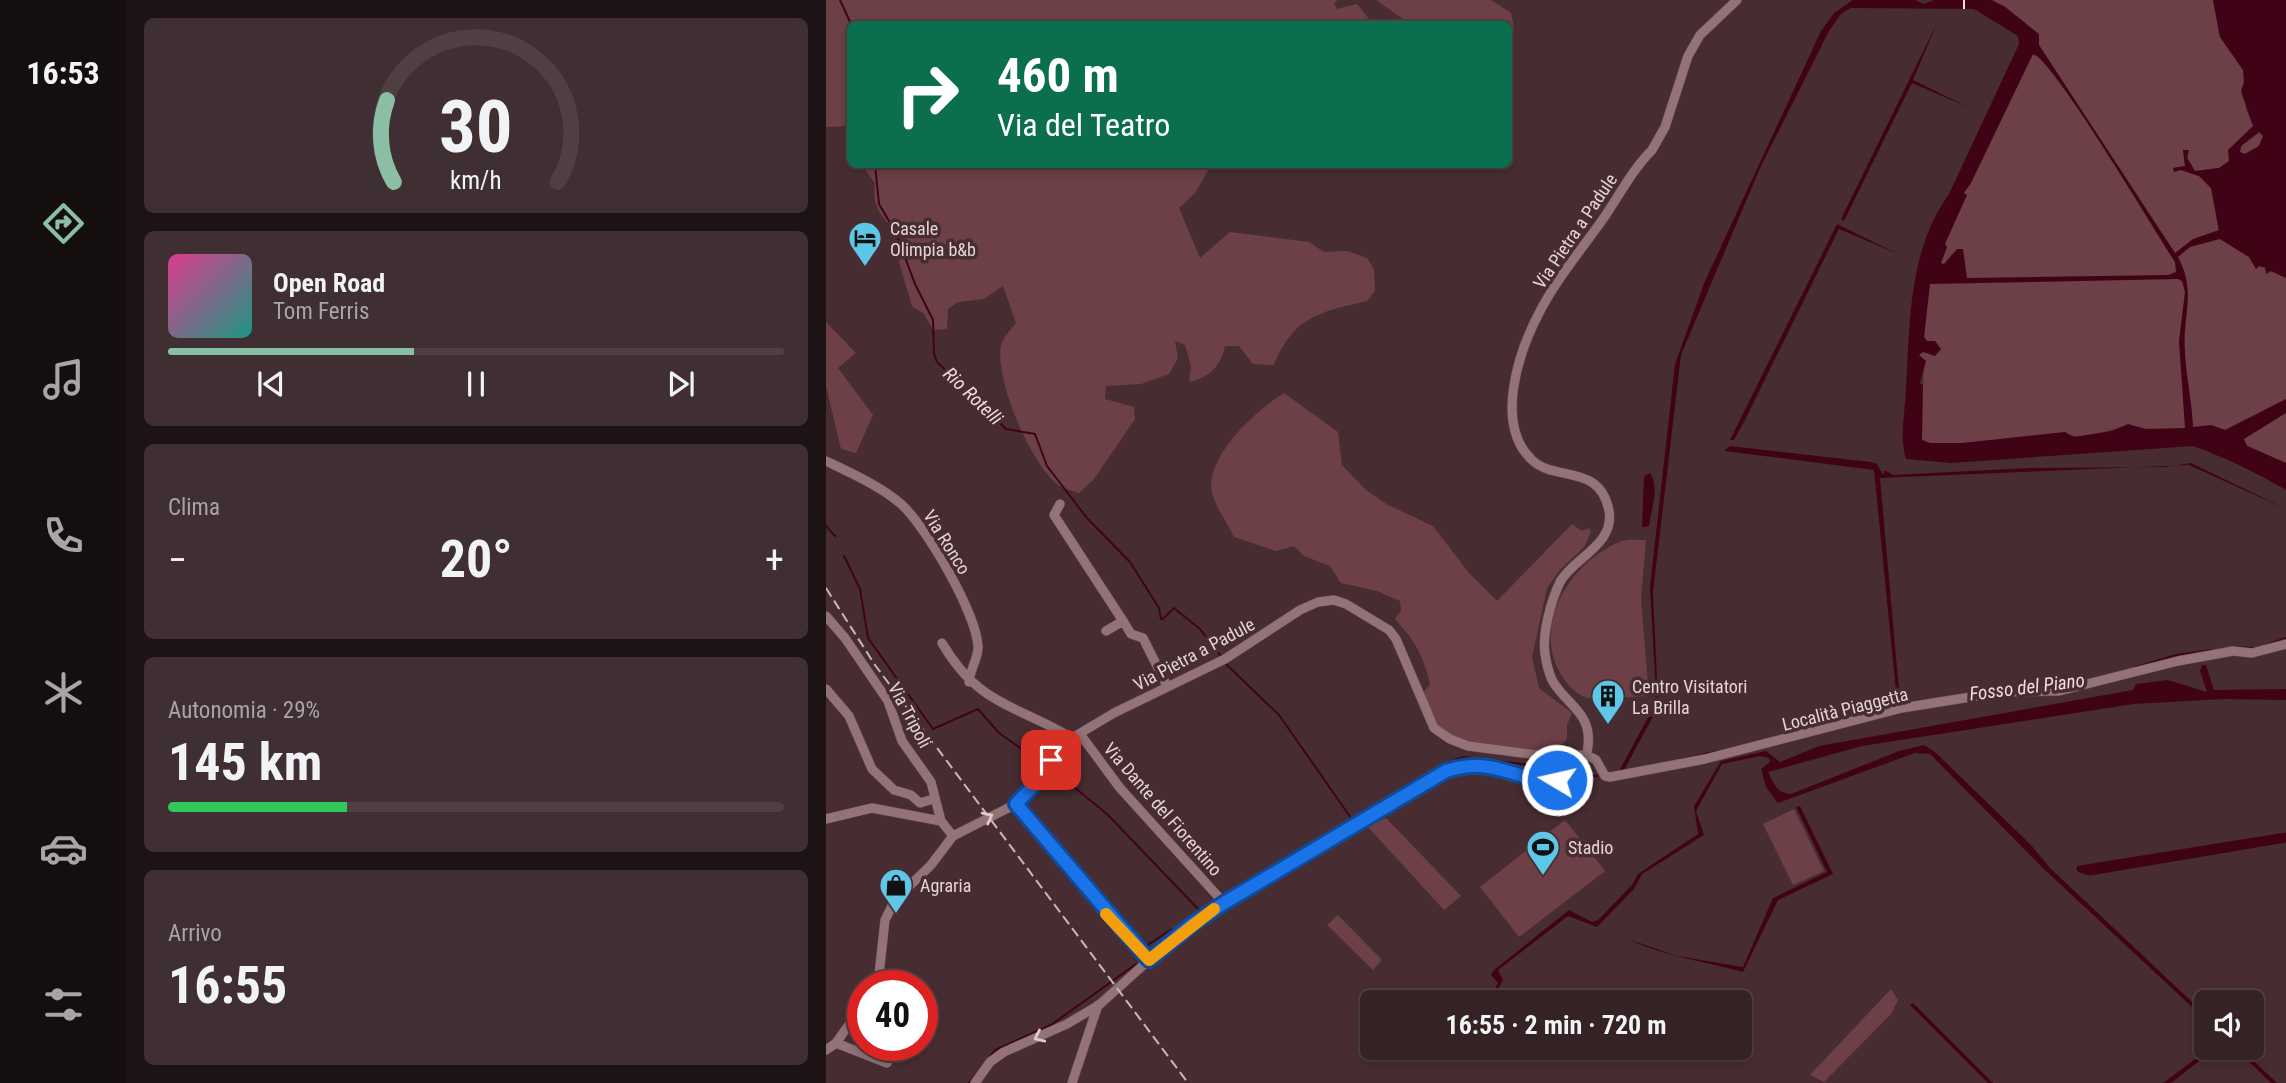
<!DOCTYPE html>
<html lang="it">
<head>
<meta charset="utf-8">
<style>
  body { margin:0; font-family:"Roboto Condensed",sans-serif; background:#402f32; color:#f1f3f6; height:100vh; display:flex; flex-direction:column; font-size:26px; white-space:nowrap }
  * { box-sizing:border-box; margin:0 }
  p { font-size:23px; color:#aaa4a7 }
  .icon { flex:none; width:38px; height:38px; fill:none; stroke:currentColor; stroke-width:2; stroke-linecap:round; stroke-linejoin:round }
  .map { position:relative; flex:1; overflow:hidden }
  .side { display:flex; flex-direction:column; gap:18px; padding:18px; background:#1d1314; width:700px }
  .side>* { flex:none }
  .guide { position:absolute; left:21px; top:21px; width:665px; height:147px; border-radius:10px; box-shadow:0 4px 10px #0003,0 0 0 2px #4f3f42; background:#0b6e4f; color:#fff; overflow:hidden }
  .controls { position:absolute; left:1368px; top:990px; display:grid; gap:14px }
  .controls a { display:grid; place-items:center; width:70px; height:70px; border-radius:10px; background:#352225; box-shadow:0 4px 10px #0003,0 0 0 2px #4f3f42; font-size:35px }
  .speed { position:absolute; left:21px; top:970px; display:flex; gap:14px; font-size:35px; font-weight:700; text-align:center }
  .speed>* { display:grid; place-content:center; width:91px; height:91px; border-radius:50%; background:#352225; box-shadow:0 4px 10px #0003,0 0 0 2px #4f3f42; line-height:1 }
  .speed .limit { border:10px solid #d22; background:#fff; color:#111 }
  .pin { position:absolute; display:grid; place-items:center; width:60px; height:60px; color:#fff; margin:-30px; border-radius:14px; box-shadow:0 4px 10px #0006 }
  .me { position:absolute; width:77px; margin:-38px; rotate:279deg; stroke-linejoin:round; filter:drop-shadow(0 0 5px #0008) }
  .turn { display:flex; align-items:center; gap:24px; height:147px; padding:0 35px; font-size:32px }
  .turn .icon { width:91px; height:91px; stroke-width:2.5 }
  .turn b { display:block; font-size:49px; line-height:60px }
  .big { font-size:52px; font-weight:700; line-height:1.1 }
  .side .card { flex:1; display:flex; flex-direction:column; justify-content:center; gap:10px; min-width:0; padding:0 24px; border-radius:10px; background:#402f32 }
  .side .dial { align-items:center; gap:0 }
  .dial svg { height:182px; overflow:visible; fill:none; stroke:#4f3f42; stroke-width:7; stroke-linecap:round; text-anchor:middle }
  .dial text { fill:#f1f3f6; stroke:none }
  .song { display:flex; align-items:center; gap:21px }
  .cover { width:84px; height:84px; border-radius:10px; background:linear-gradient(135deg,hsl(330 70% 55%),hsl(170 70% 35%)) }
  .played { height:7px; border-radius:4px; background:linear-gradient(90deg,#8abfa5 40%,#4f3f42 40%) }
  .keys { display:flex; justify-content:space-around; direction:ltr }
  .heat { display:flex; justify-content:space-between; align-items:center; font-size:38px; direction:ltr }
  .charge { height:10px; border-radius:5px; background:linear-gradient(90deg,#34c759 29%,#4f3f42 0) }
  .trip { position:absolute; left:534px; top:990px; width:392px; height:70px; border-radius:10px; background:#352225; box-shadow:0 4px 10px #0003,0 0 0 2px #4f3f42; font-weight:700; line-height:70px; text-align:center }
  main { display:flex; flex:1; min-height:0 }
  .menu { display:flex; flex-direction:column; width:126px; justify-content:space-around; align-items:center; background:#150e0f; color:#aaa4a7 }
  .menu .icon { width:49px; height:49px }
  .menu .selected { color:#8abfa5 }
  .menu b { font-size:32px; color:#f1f3f6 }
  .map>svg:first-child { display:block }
  .green { fill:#6c4046 }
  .water { fill:#400315; fill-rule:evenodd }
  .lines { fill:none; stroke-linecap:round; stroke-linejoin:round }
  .stream { stroke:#400315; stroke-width:2 }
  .canal { stroke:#400315; stroke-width:7 }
  .ferry { stroke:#f1dbdd; stroke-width:2; stroke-dasharray:9 7; stroke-linecap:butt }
  .minor-casing { stroke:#634b4f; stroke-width:10 }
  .minor { stroke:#937377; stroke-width:9 }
  .rail { stroke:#cab7ba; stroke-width:2; stroke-dasharray:10 5; stroke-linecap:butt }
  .oneway { stroke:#ddcacc }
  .route-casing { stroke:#114b97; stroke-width:18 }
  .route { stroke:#1a73e8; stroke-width:12 }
  .slow { stroke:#f59e0b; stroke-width:12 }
  .labels { text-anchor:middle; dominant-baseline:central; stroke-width:7; stroke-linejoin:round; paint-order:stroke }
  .poi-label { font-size:18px; fill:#e5d4d6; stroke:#472d31; text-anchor:start }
  .street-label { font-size:18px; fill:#e5d4d6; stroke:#472d31 }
  .water-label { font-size:19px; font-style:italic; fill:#f1dbdd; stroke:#472d31 }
</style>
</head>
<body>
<main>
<nav class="menu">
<b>16:53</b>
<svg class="icon selected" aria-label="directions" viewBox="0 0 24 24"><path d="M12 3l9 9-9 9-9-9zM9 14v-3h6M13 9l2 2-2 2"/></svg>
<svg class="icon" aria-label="music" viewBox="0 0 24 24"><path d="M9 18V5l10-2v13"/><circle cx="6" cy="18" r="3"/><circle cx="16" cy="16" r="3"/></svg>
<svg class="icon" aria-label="phone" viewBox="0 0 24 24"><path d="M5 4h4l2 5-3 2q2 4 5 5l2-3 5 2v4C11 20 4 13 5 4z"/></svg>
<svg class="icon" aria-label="climate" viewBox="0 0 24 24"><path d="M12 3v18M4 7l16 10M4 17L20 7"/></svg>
<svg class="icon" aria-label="car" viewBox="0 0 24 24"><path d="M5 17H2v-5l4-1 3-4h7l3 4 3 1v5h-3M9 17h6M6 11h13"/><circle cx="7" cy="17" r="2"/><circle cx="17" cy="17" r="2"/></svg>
<svg class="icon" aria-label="filters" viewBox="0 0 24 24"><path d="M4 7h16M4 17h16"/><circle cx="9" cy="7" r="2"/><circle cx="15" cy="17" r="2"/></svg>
</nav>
<section class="side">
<div class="card dial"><svg viewBox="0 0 100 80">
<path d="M14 69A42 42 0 1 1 86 69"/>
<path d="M14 69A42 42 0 0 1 11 33" stroke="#8abfa5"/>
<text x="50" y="56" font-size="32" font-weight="700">30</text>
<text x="50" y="72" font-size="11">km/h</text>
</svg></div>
<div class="card">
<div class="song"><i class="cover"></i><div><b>Open Road</b><p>Tom Ferris</p></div></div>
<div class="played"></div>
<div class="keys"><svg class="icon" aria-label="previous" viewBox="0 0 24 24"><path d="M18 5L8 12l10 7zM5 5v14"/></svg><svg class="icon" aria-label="pause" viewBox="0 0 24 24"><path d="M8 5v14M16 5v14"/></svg><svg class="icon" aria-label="next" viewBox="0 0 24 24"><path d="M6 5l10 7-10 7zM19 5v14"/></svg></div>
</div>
<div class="card"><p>Clima</p>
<div class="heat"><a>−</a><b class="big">20°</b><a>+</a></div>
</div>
<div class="card"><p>Autonomia · 29%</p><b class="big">145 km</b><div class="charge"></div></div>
<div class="card"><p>Arrivo</p><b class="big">16:55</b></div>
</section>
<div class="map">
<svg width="1460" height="1083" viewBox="0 0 1460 1083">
  <rect width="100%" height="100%" fill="#472d31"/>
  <!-- green -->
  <path class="green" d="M0,0H511L508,3L511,9L531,4L547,24H24V126L0,127Z
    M550,0H665L685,13L688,27L683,30L682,24H584Z
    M1168,0H1387L1394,37L1417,70L1420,109L1427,126L1410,145L1402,163L1393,168L1369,171L1357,150L1359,166L1348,168L1373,176L1385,188L1394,239L1423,257L1430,269L1433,266L1460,278V463L1422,446L1398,429H1321C1294,418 1266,445 1239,433L1121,445H1107L1095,439L1098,362L1092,356L1097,351L1101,299L1108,264L1114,262L1121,248L1118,243L1137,193L1145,182L1206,55L1214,56L1212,34Z
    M1434,132L1437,136L1433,146L1419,154L1414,152L1415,146Z
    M35,165H385L369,193L353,208L374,258L404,232L483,242L498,252L521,251L541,258L548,270L549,291L541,301C494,312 468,316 448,365L427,364L413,346H399C394,367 384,377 363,382L365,366L359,345L349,341L352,358L343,374L315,384L280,386L279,399L308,407L309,419L268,479L253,493C248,491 242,490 237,488C207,472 168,379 175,346C177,337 185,330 190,323L177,286L158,299L132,302L122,309L121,329L107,330L98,314L86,306L73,262L79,241C61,220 45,213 49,183Z
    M0,322L30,353L12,368L47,415L30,453L15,449L0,386Z
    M458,393L512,432L516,465L540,490L562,505L607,526L643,573L671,601L746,524L756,531L763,528L765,532L758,547L733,571L721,588L706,657L713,688L746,713L741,725V739L729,753C694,749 627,753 607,719C602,711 600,702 597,693L604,684C598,656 588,640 569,619L575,611L574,601L551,591L515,583L504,566L478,556L468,546L450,551L408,537C402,524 393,512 388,499C372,462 430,410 458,393Z
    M820,540L815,598L823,696C808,696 773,702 759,697C751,695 740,683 736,676C704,626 744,563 793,542C800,539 812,540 820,540Z
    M968,809L998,871L967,885L937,824Z
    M560,818L635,896L618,910L542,827Z
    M739,820L779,871L693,937L654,887Z
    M512,915L556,960L547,970L501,925Z
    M1065,989L1072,1000L1065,1014L998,1082L984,1075Z"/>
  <!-- water -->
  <path class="water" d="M1027,0H1089L1098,4L1108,0H1164L1178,6L1213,34V45L1349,253L1367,239L1393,230L1385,188L1373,176L1355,170L1348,172L1347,168L1359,166L1357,150H1363L1361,158L1369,171L1393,168L1403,161L1402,150L1427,126L1415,91L1418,82L1417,70L1394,37L1387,0H1460V278L1445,271L1440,274L1439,267L1433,266L1430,269L1423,257L1394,239L1364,247L1352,257C1371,293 1356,315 1359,352C1360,377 1366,401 1367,427L1385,425L1399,430L1460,399V413L1418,439L1421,446L1460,463V490C1431,473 1398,457 1367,446L1125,463L1080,459C1073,436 1079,414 1080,390C1084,323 1082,251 1123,194L1193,44L1192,36L1148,9L1025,8L1015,14L1003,31L934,168L855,355L827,592L832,700L830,711L797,772L792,773L826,710L830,694L824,587L849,364L879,281L995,31L1008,13ZM1207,54C1227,59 1330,233 1349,262L1350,272L1342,275L1141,278L1137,249H1131L1118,264L1115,263L1121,247L1119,244L1141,195L1138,193L1145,183ZM1433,132L1437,136L1433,146L1419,154L1414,152L1415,146ZM1352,279L1356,281L1359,292L1353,341L1359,428L1319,429L1302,424L1286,431L1248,437L1239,432L1136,443H1104L1096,440L1097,385L1094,383L1100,361L1093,355L1097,352L1109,356L1115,349L1109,341H1101L1098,337L1104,284Z
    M1112,21L1087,80L1144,108L1086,83L1018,221L1015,219Z
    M1011,224L1072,254L1013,229L918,422L908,440H904Z
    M904,446L1045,462L1051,464L1057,475L1059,470L1067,475L1203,468L1339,467L1365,463L1460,509L1363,465L1054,478L1073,690L1070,691L1048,470L898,451Z
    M824,473C834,487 825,510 823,526L816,527L818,476Z
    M1376,665H1380L1388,690L1460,689V700L1398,699L1308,704L1036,746L942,772C948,783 951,794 965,794L1073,751L1098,745L1109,752L1205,845L1224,868L1381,1016V1021L1219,870L1104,754L1089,753L952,803L940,787L935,769L944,762L943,758L934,756L896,764L870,811L878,835L816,874L808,889L771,927L742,916L672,970L677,980L664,1003H660L672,983L665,975L668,970L743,910L766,922L772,920L806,885L812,874L872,834L868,806L895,761L940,751L954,762L993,746L1307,690L1310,684L1342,680L1381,692L1374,671Z
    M974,806L1007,874L952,900L917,972C878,961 840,957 802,939L851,956L917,967L947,898L1001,872L970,807Z
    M1087,1003L1167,1083H1162L1084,1005Z
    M1384,1048H1390L1345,1083H1337Z
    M1409,1048H1414L1451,1083H1445Z"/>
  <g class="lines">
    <!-- stream -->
    <path class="stream" d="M14,0L25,24
      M24,61L21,78L24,87
      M49,164L53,204L70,233L89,284L107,320L108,354L111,362L180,429L209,434L221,466L261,518L304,562L333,608L335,619
      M0,526L9,536
      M18,556L34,589L42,638L107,729L152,709L173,733L217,764
      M337,619L348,608L374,629L394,655
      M1443,644L1460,638
      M1409,647L1428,648
      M400,664L453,715L525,818
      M1310,667L1350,655L1386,650
      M1152,692L1170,689
      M1049,711L1077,703
      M852,760L893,751
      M225,768L282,815L374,911
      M757,775L771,776
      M407,891L622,762L638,757L730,768
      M353,925L387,902
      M317,948L346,929
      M143,1083L169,1050L225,1025L310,964"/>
    <!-- canal -->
    <path class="canal" d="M1460,836L1254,869L1264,872L1460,839"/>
    <!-- ferry -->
    <path class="ferry" d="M1138,0V14"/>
    <defs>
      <path id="minor" d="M0,461C25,473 54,486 75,504C100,526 150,613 152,646C153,657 144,669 143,682
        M234,504L228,515L299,624L305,634L317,638L341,686
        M0,616L19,638L62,701L76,741L105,782L115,821L127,836
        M280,631L297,621
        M116,643C153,706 189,704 246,738
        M0,689L23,716L46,769L68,790L85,795L94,803L107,799
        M254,734L294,788L398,903
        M190,804L323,960
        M0,819L46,808L115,821
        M48,985L53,975L59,920L69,900L105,865L127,836L190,804L246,738L288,713L399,659L474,610L492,602L508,600L520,604L563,630L570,639L608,728L624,739L642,746L711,755H761L770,760L779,776L784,777L879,759L1076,708L1176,692L1233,691L1352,661L1407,651L1426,653L1460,644
        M10,1043L61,1063
        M0,1050L10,1043L37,1005
        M149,1083L164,1062L178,1052L241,1024L273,1005L342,943L398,903L620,771C633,767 647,764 661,765C687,768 717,790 743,776C753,770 761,758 762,746C766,712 740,705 726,680C723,673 720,661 719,654C716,633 725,601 734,582C747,558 789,545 783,511C774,462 728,483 705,459C669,424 692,354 712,315C729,281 755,250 777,219C793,196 806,170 826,150L839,127L862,56L874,35L911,0
        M246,1083L272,1005"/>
    </defs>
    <!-- minor casing -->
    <use href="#minor" class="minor-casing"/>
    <!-- minor -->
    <use href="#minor" class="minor"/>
    <!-- rail -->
    <path class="rail" d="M0,588L49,665L362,1083"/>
  </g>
  <!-- one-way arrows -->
  <defs><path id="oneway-chevron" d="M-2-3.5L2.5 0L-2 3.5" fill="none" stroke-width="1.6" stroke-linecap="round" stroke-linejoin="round" transform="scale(1.75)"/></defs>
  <g class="oneway">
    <use href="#oneway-chevron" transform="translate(162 817) rotate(-27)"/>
    <use href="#oneway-chevron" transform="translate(213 1037) rotate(155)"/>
  </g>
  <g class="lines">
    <defs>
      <path id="route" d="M225,760L210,783L190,804L323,960L365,925L398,903L620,771C668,755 688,782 731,780"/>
    </defs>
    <!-- route casing -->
    <use href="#route" class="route-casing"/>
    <!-- route -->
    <use href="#route" class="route"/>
    <!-- slow -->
    <path class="slow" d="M280,914L323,960L388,909"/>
  </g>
  <!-- icons -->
  <defs>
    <symbol id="hotel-pin" viewBox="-11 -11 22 30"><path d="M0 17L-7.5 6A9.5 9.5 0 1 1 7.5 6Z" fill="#5cc7e7" stroke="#472d31"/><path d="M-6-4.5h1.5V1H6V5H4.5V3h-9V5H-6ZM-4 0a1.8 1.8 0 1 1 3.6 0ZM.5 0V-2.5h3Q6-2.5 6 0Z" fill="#111"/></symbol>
    <symbol id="building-pin" viewBox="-11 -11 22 30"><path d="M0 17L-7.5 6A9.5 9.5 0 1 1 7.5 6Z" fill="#5cc7e7" stroke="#472d31"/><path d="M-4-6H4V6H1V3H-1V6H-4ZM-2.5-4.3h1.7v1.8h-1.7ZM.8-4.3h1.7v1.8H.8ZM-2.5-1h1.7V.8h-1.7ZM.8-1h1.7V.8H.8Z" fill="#111"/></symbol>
    <symbol id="stadium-pin" viewBox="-11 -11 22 30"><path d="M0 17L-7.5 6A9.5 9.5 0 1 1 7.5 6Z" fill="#5cc7e7" stroke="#472d31"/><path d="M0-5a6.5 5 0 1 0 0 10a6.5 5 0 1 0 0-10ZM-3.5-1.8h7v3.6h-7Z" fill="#111"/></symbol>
    <symbol id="shop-pin" viewBox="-11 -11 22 30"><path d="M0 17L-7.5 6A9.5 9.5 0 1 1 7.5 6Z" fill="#5cc7e7" stroke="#472d31"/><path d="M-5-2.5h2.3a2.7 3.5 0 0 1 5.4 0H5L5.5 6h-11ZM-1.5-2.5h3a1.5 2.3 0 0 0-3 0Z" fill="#111"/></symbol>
  </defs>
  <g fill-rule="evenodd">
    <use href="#hotel-pin" x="20" y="219" width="38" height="52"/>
    <use href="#building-pin" x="763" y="677" width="38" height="52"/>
    <use href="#stadium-pin" x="698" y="828" width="38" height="52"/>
    <use href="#shop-pin" x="51" y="866" width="38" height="52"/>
  </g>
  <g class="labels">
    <!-- poi labels -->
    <g class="poi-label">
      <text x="64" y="228">Casale<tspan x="64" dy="21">Olimpia b&amp;b</tspan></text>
      <text x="806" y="686">Centro Visitatori<tspan x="806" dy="21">La Brilla</tspan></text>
      <text x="742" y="847">Stadio</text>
      <text x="94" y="885">Agraria</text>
    </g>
    <!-- street labels -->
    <g class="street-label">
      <text transform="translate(749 231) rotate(-56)">Via Pietra a Padule</text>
      <text transform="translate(121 542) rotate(58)">Via Ronco</text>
      <text transform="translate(368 654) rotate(-28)">Via Pietra a Padule</text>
      <text transform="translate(1019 709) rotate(-14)">Località Piaggetta</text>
      <text transform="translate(84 715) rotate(62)">Via Tripoli</text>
      <text transform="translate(337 809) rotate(49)">Via Dante del Fiorentino</text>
    </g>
    <!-- water labels -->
    <g class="water-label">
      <text transform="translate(147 396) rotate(44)">Rio Rotelli</text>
      <text transform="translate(1201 687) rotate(-7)">Fosso del Piano</text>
    </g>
  </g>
</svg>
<div class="controls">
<a><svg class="icon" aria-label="sound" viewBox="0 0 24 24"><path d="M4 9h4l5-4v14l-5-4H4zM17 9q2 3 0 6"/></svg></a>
</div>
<div class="speed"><div class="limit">40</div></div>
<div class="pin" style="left:225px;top:760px;background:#d93025"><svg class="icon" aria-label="arrive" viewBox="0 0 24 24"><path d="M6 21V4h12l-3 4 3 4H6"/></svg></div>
<svg class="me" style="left:731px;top:780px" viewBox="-20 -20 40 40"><circle r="17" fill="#1a73e8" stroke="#fff" stroke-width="3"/><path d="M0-11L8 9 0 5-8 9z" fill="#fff"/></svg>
<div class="trip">16:55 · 2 min · 720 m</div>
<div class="guide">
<div class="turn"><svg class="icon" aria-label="right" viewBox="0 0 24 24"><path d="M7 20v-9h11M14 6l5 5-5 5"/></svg><div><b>460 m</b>Via del Teatro</div></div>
</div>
</div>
</main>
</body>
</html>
